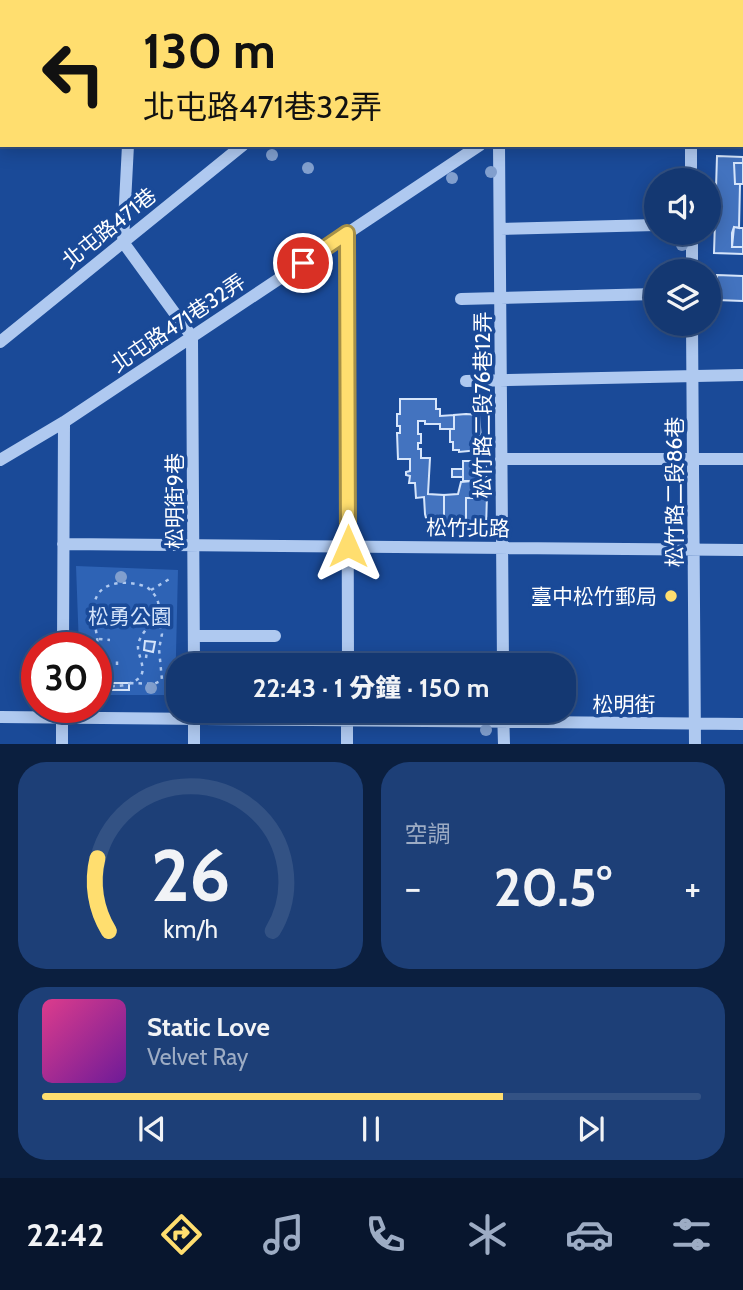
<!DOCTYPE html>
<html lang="zh-TW">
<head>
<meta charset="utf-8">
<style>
  body { margin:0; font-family:Cabin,"Noto Sans TC",sans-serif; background:#1d3f77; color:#f1f3f6; height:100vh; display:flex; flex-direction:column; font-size:26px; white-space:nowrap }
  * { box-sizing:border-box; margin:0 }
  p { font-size:23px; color:#9dacc4 }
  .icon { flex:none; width:38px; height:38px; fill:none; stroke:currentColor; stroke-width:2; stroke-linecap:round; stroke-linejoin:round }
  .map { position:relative; height:744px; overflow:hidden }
  .side { display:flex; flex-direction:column; gap:18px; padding:18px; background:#0b1f3f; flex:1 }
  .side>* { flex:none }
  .banner { position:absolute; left:0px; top:0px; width:744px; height:147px; box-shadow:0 4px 18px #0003,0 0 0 2px #335284; background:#ffde6f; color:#111; overflow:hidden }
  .tools { position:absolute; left:644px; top:168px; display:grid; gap:14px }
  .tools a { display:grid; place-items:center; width:77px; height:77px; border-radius:50%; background:#143872; box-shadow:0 4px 18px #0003,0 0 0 2px #335284; font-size:35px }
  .speed { position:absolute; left:21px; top:632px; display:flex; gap:14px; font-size:35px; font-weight:700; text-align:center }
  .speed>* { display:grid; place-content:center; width:91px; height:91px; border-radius:50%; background:#143872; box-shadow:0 4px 18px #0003,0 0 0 2px #335284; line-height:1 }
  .speed .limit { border:10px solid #d22; background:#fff; color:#111 }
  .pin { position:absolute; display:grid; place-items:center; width:60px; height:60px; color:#fff; margin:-30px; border:4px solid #fff; border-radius:50%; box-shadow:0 2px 7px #0007 }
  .me { position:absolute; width:77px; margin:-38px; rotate:0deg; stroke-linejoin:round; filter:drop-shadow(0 0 5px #0008) }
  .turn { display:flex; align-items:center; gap:24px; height:147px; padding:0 28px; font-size:32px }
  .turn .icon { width:91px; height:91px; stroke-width:2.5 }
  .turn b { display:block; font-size:49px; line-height:60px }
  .big { font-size:52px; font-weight:800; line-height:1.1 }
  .side .card { flex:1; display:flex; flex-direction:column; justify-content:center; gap:10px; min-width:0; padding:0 24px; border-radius:28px; background:#1d3f77 }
  .side .dial { align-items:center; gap:0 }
  .dial svg { height:182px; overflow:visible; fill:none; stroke:#335284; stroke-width:7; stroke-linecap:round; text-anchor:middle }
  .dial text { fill:#f1f3f6; stroke:none }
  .song { display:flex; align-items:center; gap:21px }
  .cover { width:84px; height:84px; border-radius:10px; background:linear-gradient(135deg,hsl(330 70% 55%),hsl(280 70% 35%)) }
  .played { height:7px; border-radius:4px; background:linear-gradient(90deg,#ffde6f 70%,#335284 70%) }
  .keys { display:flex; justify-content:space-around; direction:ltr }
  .heat { display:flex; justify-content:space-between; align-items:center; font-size:38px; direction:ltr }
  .side .tiles { flex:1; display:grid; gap:18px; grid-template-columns:1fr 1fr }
  .card:last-child { grid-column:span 2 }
  .trip { position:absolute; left:166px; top:653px; width:410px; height:70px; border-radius:28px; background:#143872; box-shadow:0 4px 18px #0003,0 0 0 2px #335284; font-weight:800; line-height:70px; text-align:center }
  .menu { display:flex; height:112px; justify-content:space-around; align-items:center; background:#08162e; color:#9dacc4 }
  .menu .icon { width:49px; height:49px }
  .menu .on { color:#ffde6f }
  .menu b { font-size:32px; color:#f1f3f6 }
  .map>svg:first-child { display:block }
  .green { fill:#2e63b5 }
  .building { fill:#4373bf; stroke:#d6e5fb; stroke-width:2 }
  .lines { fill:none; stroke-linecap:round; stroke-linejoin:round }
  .path { stroke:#afc9f0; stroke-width:2.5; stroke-dasharray:3.5 5; stroke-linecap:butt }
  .minor { stroke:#afc9f0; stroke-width:12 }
  .tree { fill:#819fce }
  .route-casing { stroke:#a69048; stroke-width:18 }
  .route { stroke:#ffde6f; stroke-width:12 }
  .poi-dot { fill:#ffde6f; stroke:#1a4a98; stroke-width:2.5 }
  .labels { text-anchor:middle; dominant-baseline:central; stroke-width:7; stroke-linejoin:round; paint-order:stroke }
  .street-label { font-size:21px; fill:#fff; stroke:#1a4a98 }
  .poi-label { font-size:21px; fill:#fff; stroke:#1a4a98; text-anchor:end }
  .park-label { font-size:21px; fill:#d6e5fb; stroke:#1a4a98 }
</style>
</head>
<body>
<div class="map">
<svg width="743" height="744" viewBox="0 0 743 744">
  <rect width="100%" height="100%" fill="#1a4a98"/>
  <!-- green -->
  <path class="green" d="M76,566L178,570L175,695H96V648L79,647Z"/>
  <!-- building -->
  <path class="building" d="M717,156L743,157V163H734L735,184H740L739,228L734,227L732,233V247H743V254L714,253Z
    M734,163H743V184H735Z
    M734,227L743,228V247H732Z
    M717,275L743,276V301L717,300Z
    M400,399H436V409H440V416L454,415V429H440V424H425V421H418V434H421V443H418V449H421V458H430L428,494L444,495V522H448L453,526L466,522V498H472V494H487L486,529H431L430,518H426L425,514L424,497L416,498L415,483H409L410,476L406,475V472L410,471V459H398L397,433H400V426H397V414H400Z
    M466,414L479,415L481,439H479V450L459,452V450H453V442H450V429H454V415Z
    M463,461H487L486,486H472V481H463Z
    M452,469H463V477H452Z
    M472,481V498H466V522L453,526L448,522H444V495L458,494L461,482Z
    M145,641L155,642L153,652L144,650Z
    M111,683H129V690H111Z"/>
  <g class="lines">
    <!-- path -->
    <path class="path" d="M151,590L171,578
      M99,639L110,640
      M146,658L147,651
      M117,665V661
      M96,667C102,646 93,627 94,607C96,579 128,580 147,587C176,612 142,624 138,645C137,655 148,670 139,678C128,688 111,686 96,686
      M130,683L154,684L162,680L159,649L162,634L157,613"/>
    <!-- minor -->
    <path class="minor" d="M690,0V2
      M135,2V0
      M266,2V0
      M420,2L422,0
      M470,2L473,0
      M742,132H743
      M128,145L123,242L192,337L194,665
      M499,145L503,665
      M691,145V180
      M500,229L656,225
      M692,233V271
      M347,234L348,665
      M461,299L656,294
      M692,324L695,744
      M0,342L243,145
      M466,381L743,375
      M501,459H743
      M0,460L64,422L480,145
      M63,544L743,550
      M194,636H275
      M63,648L64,422
      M194,710V744
      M347,710V744
      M503,710L504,744
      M0,717L743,724
      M62,744V707"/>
  </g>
  <!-- trees -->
  <g class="tree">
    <circle cx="272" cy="155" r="6"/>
    <circle cx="308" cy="168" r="6"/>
    <circle cx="491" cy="172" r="6"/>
    <circle cx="452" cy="178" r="6"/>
    <circle cx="682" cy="245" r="6"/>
    <circle cx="121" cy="577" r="6"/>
    <circle cx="151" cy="688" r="6"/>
    <circle cx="486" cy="730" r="6"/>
  </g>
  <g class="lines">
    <defs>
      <path id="route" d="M303,263L347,233L348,546"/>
    </defs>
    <!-- route casing -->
    <use href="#route" class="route-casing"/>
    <!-- route -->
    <use href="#route" class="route"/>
  </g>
  <!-- markers -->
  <circle class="poi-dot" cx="671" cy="596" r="7"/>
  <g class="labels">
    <!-- street labels -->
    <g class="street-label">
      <text transform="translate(109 228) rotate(-39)">北屯路471巷</text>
      <text transform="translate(178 323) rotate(-34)">北屯路471巷32弄</text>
      <text transform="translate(482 405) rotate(-90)">松竹路二段76巷12弄</text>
      <text transform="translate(674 492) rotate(-90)">松竹路二段86巷</text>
      <text transform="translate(174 501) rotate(-90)">松明街9巷</text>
      <text transform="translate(468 528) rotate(1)">松竹北路</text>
      <text x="624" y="704">松明街</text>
    </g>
    <!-- poi labels -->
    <g class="poi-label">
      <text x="657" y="596">臺中松竹郵局</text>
    </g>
    <!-- park labels -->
    <g class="park-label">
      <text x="130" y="616">松勇公園</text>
    </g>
  </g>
</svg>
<div class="tools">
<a><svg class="icon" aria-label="sound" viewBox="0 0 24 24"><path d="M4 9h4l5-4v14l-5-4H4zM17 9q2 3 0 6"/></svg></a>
<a><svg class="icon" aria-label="layers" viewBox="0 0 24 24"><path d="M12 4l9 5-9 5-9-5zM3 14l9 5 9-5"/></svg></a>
</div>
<div class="speed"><div class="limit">30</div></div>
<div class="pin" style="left:303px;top:263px;background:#d93025"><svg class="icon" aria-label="arrive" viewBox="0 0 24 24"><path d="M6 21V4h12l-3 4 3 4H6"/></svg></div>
<svg class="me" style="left:348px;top:546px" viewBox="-20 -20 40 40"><path d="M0-17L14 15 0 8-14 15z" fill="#ffde6f" stroke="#fff" stroke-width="4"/></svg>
<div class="trip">22:43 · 1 分鐘 · 150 m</div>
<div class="banner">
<div class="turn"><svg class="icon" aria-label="left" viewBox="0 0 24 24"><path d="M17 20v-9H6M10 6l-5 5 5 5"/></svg><div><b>130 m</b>北屯路471巷32弄</div></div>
</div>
</div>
<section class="side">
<div class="tiles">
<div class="card dial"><svg viewBox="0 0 100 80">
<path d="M14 69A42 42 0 1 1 86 69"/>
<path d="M14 69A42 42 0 0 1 9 37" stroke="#ffde6f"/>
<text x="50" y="56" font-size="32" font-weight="700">26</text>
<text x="50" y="72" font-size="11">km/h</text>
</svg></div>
<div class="card"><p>空調</p>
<div class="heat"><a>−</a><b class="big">20.5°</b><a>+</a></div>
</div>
<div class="card">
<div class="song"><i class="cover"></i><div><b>Static Love</b><p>Velvet Ray</p></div></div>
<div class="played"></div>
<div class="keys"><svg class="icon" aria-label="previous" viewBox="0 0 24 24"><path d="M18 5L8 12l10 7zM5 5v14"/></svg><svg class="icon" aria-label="pause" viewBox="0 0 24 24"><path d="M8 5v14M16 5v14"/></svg><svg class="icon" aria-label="next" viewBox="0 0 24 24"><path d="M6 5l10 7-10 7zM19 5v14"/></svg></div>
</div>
</div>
</section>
<nav class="menu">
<b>22:42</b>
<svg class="icon on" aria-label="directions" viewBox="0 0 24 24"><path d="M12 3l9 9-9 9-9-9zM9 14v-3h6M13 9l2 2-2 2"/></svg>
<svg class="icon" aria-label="music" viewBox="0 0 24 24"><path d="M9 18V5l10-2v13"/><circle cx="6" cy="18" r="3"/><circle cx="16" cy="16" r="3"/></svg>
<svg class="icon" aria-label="phone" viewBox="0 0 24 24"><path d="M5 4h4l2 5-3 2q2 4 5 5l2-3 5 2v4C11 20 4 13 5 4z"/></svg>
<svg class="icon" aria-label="climate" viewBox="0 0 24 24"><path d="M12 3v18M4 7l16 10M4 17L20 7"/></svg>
<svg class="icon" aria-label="car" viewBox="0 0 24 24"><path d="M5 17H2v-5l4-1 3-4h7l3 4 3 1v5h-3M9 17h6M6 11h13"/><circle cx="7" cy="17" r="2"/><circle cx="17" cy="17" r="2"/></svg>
<svg class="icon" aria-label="filters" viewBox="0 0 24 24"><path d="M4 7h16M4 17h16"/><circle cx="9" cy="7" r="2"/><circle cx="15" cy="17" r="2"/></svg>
</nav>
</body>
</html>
